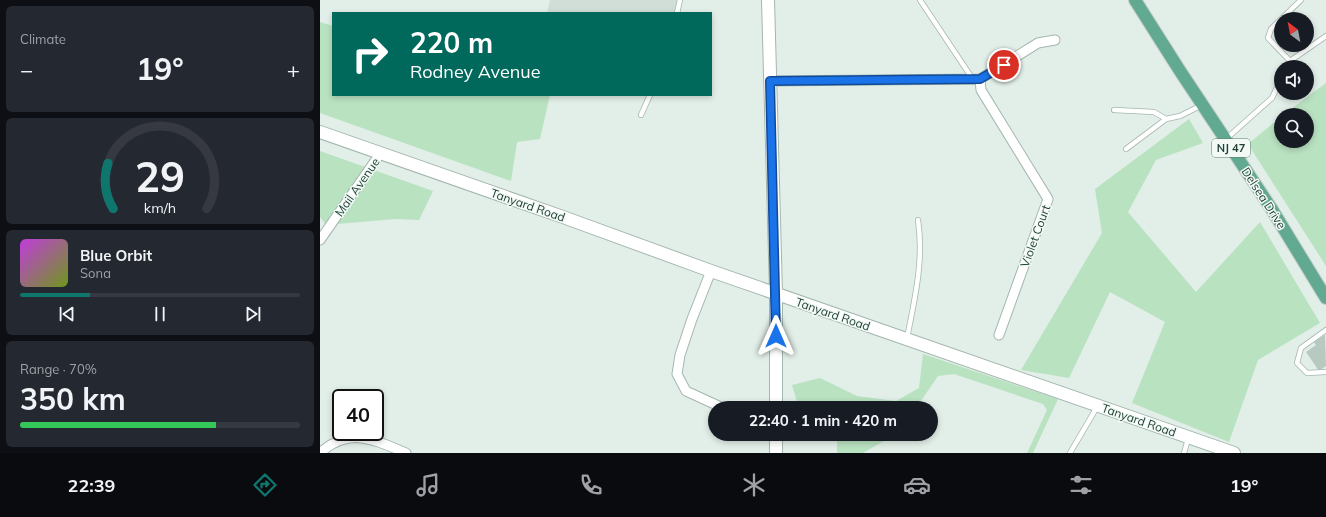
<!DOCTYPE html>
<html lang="en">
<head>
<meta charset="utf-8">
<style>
  body { margin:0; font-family:Mulish,sans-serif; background:#242831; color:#f1f3f6; height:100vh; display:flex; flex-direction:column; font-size:15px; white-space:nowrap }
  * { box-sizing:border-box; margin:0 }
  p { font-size:13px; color:#9ea1a6 }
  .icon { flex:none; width:22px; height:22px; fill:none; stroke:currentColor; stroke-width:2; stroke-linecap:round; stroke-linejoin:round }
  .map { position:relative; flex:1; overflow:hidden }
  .sheet { display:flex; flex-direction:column; gap:6px; padding:6px; background:#0d0f14; width:320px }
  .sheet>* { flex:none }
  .hud { position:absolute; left:12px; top:12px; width:380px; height:84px; border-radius:0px; box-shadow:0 2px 6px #0003; background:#00695c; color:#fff; overflow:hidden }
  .needle { width:26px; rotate:328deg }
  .controls { position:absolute; left:954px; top:12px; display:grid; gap:8px }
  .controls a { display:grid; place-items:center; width:40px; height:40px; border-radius:50%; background:#171b24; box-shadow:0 2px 6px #0003; font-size:20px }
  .speed { position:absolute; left:12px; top:389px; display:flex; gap:8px; font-size:20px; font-weight:700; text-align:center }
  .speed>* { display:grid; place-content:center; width:52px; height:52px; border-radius:50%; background:#171b24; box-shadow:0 2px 6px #0003; line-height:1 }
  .speed .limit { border:2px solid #111; border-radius:6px; background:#fff; color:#111 }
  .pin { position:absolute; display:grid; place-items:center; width:34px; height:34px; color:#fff; margin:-17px; border:2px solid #fff; border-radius:50%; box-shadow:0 1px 4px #0007 }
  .me { position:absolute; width:44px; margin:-22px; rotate:0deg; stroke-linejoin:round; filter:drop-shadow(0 0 3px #0008) }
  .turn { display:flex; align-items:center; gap:14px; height:84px; padding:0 12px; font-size:18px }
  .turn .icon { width:52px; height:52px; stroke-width:2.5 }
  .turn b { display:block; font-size:28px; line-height:34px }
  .big { font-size:30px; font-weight:700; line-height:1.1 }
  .sheet .card { flex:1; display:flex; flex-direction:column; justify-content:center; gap:6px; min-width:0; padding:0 14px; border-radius:6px; background:#242831 }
  .sheet .dial { align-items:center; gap:0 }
  .dial svg { height:104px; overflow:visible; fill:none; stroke:#363941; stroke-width:7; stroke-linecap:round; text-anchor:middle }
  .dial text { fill:#f1f3f6; stroke:none }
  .song { display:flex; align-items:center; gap:12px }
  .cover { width:48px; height:48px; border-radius:6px; background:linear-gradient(135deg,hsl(290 70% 55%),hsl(80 70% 35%)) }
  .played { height:4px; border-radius:2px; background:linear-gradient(90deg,#0f766e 25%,#363941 25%) }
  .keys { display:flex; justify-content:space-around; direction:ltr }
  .heat { display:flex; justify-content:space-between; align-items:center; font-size:22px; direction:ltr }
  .charge { height:6px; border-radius:3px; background:linear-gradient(90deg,#34c759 70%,#363941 0) }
  .trip { position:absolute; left:388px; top:401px; width:230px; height:40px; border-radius:20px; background:#171b24; box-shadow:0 2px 6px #0003; font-weight:700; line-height:40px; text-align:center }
  .tab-bar { display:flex; height:64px; justify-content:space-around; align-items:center; background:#090b0e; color:#9ea1a6 }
  .tab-bar .icon { width:28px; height:28px }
  .tab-bar .active { color:#0f766e }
  .tab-bar b { font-size:18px; color:#f1f3f6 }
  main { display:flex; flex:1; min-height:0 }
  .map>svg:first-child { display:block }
  .built { fill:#d0ded7 }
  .green { fill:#b9e2c1 }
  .building { fill:#b7c9c1 }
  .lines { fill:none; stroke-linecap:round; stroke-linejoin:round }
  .service-casing { stroke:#a4b7af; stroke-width:6 }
  .minor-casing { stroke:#a4b7af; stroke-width:11 }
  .tertiary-casing { stroke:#a4b7af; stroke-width:14 }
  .primary-casing { stroke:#c1cac7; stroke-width:14 }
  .service { stroke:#fff; stroke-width:4.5 }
  .minor { stroke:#fff; stroke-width:9 }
  .tertiary { stroke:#fff; stroke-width:12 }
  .primary { stroke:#62a992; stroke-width:12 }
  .route-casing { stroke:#114b97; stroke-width:10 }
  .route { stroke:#1a73e8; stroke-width:7 }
  .labels { text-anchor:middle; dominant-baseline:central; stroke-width:3; stroke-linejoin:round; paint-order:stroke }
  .shield { fill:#f3faf6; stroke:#5f7970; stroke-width:1 }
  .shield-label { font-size:11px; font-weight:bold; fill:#204236 }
  .street-label { font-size:12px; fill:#204236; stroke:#f3faf6 }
</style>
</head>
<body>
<main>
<section class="sheet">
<div class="card"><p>Climate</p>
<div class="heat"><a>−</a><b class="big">19°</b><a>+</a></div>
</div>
<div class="card dial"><svg viewBox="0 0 100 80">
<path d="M14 69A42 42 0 1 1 86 69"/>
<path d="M14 69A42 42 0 0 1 10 34" stroke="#0f766e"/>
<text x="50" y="56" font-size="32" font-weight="700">29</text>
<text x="50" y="72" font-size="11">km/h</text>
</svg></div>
<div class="card">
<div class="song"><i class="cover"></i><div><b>Blue Orbit</b><p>Sona</p></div></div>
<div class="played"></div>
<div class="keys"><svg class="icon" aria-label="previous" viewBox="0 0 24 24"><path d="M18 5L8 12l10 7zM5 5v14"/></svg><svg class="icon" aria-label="pause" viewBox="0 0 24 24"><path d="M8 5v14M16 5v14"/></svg><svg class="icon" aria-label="next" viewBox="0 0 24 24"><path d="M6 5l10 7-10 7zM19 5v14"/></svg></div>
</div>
<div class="card"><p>Range · 70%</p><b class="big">350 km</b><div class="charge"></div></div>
</section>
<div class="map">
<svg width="1006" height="453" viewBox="0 0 1006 453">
  <rect width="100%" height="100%" fill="#e2eee8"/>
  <!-- built -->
  <path class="built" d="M230,0H358L356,13H227Z"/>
  <!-- green -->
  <path class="green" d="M0,22L13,26V95H230L220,139L197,142L191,181L0,113Z
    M1006,83V266L928,144L961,117V141H987V115H963Z
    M869,119L883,143L836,160L808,212L876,292L940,222L1000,323L938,360L909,442L812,403L845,322L790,292L749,378L701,370L782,233L775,189Z
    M0,151L113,191L99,220L75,219L6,225L0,217Z
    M603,354L738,399L713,453H707L727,410L723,404L634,374L618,376L596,408H485L478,405L472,385L500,378L537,396L576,401L599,388Z
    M517,434H576L543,453H517Z"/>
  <!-- building -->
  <path class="building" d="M1005,335L1006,366L999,371L986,352L996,345L994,342Z"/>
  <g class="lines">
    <defs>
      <path id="service" d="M600,0L652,78
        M357,13L360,0
        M970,61L948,38L951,29L981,0
        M967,67L970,61L1006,36
        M794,110L834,112L846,119L860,116L882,105
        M321,115L330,95
        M907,138L952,98L961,79
        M806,149L846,119
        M1006,330L981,348L977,363L987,373L1006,372
        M587,338C595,298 604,260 598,220
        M750,453L777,407
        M864,453L868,439"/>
      <path id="minor" d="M660,79L661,90L728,199L679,335
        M450,81L660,79L718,43L735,40
        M0,240L60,154
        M391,271L372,319L360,355L357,374L366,391L403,408
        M0,453C30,426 54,440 86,453"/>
      <path id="tertiary" d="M448,0L456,293V408
        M0,132L243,217L391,271L914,453
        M456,453V434"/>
      <path id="primary" d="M815,0L860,71L951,208L1006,298"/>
    </defs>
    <!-- service casing -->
    <use href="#service" class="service-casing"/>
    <!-- minor casing -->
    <use href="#minor" class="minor-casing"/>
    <!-- tertiary casing -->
    <use href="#tertiary" class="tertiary-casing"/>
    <!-- primary casing -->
    <use href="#primary" class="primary-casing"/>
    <!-- service -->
    <use href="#service" class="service"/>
    <!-- minor -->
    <use href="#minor" class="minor"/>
    <!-- tertiary -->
    <use href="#tertiary" class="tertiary"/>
    <!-- primary -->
    <use href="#primary" class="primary"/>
  </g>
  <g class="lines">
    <defs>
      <path id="route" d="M456,336L450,81L660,79L684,65"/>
    </defs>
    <!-- route casing -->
    <use href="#route" class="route-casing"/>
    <!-- route -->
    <use href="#route" class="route"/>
  </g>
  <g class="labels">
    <!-- shield labels -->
    <rect class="shield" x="892" y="139" width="38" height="18" rx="3"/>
    <g class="shield-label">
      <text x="911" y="148">NJ 47</text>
    </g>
    <!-- street labels -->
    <g class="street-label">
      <text transform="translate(37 187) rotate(-55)">Mail Avenue</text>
      <text transform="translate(944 198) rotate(57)">Delsea Drive</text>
      <text transform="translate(208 205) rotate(19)">Tanyard Road</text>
      <text transform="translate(715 236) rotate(-70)">Violet Court</text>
      <text transform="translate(513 314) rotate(19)">Tanyard Road</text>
      <text transform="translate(819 420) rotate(19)">Tanyard Road</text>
    </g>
  </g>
</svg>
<div class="controls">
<a><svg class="needle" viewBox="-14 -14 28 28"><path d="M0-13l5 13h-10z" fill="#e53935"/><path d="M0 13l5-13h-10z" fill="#9ea1a6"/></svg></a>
<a><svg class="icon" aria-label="sound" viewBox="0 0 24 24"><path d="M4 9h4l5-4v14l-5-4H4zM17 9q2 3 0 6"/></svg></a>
<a><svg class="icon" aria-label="search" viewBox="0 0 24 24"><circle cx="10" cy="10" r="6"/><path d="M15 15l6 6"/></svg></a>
</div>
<div class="speed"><div class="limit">40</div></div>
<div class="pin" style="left:684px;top:65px;background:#d93025"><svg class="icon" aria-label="arrive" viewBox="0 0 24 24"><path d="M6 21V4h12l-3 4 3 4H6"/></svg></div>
<svg class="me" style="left:456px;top:336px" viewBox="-20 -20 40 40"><path d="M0-17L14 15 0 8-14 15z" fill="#1a73e8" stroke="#fff" stroke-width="4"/></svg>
<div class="trip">22:40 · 1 min · 420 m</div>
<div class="hud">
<div class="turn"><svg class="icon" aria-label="right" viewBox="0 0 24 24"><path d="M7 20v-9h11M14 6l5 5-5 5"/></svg><div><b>220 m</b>Rodney Avenue</div></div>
</div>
</div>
</main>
<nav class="tab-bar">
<b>22:39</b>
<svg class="icon active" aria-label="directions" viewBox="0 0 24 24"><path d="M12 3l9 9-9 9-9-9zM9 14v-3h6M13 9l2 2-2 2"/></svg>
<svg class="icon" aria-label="music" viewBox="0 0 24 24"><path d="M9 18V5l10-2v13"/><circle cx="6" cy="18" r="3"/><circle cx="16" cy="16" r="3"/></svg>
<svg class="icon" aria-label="phone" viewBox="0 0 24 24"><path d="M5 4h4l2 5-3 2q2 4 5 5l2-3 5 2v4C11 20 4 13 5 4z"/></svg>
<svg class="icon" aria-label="climate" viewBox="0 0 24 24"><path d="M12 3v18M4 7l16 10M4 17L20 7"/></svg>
<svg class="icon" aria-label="car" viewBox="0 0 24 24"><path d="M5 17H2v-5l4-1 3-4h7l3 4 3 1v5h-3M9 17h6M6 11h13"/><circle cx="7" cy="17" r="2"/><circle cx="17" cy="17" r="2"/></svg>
<svg class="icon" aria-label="filters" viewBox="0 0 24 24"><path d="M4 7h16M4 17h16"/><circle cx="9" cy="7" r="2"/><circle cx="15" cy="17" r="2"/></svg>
<b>19°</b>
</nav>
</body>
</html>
